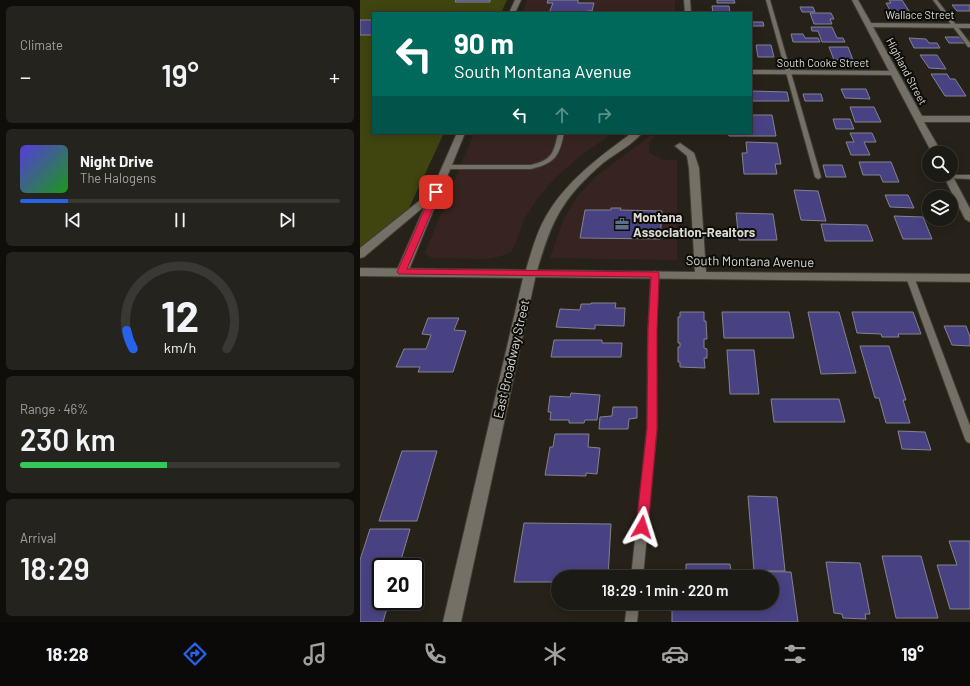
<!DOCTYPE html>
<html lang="en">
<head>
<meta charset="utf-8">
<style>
  body { margin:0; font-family:Barlow,sans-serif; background:#25231d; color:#f1f3f6; height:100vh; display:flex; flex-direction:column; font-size:15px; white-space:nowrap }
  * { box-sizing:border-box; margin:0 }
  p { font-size:13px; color:#a0a1a0 }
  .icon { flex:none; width:22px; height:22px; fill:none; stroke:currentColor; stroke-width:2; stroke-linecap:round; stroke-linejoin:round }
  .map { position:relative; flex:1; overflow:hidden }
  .sheet { display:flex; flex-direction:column; gap:6px; padding:6px; background:#0f0e0b; width:360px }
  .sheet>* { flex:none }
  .top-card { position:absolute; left:12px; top:12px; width:380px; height:122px; border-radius:0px; box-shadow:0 2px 10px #0003,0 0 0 1px #3a3834; background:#00695c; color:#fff; overflow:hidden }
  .controls { position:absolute; left:562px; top:146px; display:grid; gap:8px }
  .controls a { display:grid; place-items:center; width:36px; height:36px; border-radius:50%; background:#1c1a14; box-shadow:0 2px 10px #0003,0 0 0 1px #3a3834; font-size:20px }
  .speed { position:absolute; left:12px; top:558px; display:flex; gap:8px; font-size:20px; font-weight:700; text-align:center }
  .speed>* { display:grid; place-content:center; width:52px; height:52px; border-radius:50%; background:#1c1a14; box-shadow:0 2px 10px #0003,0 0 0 1px #3a3834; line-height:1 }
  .speed .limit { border:2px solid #111; border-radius:6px; background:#fff; color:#111 }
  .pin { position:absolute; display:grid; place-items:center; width:34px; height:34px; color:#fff; margin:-17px; border-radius:8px; box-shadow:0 2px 6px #0006 }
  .me { position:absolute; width:44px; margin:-22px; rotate:6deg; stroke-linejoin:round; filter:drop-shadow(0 0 3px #0008) }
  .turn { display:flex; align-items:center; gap:14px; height:84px; padding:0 16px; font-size:18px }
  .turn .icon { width:52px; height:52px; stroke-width:2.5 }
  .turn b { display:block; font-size:28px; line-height:34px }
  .lanes { display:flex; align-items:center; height:38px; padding:0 16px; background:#0003; justify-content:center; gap:20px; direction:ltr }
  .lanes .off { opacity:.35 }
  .big { font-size:30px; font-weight:600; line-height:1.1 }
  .sheet .widget { flex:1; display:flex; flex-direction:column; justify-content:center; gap:6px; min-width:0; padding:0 14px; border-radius:6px; background:#25231d }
  .sheet .dial { align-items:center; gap:0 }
  .dial svg { height:104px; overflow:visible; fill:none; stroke:#3a3834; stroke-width:7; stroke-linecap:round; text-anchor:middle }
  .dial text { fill:#f1f3f6; stroke:none }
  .song { display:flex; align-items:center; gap:12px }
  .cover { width:48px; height:48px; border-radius:6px; background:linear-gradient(135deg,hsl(250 70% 55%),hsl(120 70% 35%)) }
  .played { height:4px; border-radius:2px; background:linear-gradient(90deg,#2563eb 15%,#3a3834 15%) }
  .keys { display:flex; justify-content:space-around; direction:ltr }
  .heat { display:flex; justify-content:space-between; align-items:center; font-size:22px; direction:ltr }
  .charge { height:6px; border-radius:3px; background:linear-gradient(90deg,#34c759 46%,#3a3834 0) }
  .trip { position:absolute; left:191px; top:570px; width:228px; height:40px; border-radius:20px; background:#1c1a14; box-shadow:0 2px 10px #0003,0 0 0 1px #3a3834; font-weight:600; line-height:40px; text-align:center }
  .tabs { display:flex; height:64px; justify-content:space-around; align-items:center; background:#0b0a08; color:#a0a1a0 }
  .tabs .icon { width:28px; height:28px }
  .tabs .selected { color:#2563eb }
  .tabs b { font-size:18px; color:#f1f3f6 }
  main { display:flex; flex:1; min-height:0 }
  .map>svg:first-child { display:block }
  .commercial { fill:#372421 }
  .green { fill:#40440f }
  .building { fill:#484283; stroke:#83838e }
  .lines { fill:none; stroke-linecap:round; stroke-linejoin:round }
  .service-casing { stroke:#403d36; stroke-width:2 }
  .minor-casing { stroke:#403d36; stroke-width:2 }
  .tertiary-casing { stroke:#403d36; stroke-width:2 }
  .service { fill:#747065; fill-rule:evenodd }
  .minor { fill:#747065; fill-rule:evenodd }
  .tertiary { fill:#747065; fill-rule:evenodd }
  .route { fill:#e11d48; stroke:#92132f }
  .labels { text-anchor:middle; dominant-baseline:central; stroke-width:4; stroke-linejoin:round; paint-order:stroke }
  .far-street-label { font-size:11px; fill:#dbd9d3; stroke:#0d0c08 }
  .poi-label { font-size:13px; font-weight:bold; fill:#dbd9d3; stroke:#0d0c08; text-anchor:start }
  .street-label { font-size:13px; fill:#dbd9d3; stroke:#0d0c08 }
</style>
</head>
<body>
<main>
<section class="sheet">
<div class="widget"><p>Climate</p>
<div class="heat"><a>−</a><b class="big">19°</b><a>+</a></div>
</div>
<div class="widget">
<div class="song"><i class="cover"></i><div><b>Night Drive</b><p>The Halogens</p></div></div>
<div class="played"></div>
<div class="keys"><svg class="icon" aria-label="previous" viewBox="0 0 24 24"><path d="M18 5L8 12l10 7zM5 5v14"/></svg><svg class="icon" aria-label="pause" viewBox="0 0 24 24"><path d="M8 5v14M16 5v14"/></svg><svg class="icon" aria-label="next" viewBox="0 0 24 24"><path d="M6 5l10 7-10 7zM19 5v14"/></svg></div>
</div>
<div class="widget dial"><svg viewBox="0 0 100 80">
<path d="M14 69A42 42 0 1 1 86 69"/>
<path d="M14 69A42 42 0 0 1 9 55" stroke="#2563eb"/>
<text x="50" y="56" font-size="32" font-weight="700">12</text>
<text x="50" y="72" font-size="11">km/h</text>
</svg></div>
<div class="widget"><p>Range · 46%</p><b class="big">230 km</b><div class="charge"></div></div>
<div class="widget"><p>Arrival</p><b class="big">18:29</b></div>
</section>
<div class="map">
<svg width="610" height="622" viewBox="0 0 610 622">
  <rect width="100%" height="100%" fill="#26221a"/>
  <!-- commercial -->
  <path class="commercial" d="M167,0H315V13H162Z
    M114,133H253L219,157L195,178L177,199L164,219L155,245L151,252L141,256L129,259L72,258L65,253L67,248Z
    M291,135L295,136L289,142V153L304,160H317V260L190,258L204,218L217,197L235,177Z"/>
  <!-- green -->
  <path class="green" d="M0,0H147L141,13H13V133H84L49,208L0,248Z"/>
  <!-- building -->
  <path class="building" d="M96,0H130V2H95Z
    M188,0H218V3H234L232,11H227V13H189L193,3H187Z
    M357,0H374L375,3H357Z
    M529,0H542L551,14H532L526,3H531Z
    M592,5H610V11H597Z
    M352,6H369L370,13H353Z
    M440,7H453L455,12H442Z
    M450,13H471L474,19H470L472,24H454Z
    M0,20H13V35H0Z
    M391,22H403L404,26H391Z
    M451,27H472L477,38H483L485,42H462L458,31H452Z
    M431,34H443L445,38H458L460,42H433Z
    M585,37H600L605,43H589Z
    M549,38L566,39L569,43H577L580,48H554Z
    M396,45H411L414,57H398Z
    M469,47H488L493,60H474Z
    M560,55H577L586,69L569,68Z
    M571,74H587L590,79H595L606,96H585Z
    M481,89H506L510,99L485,98Z
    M391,91L427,92L429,101H391Z
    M443,94H461L463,101H445Z
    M490,107H514L521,122H495Z
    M391,115H412L416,136H369L368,133H391Z
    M473,119H490L494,129H476Z
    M490,133H512L516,142H504L510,155H491L486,142H494Z
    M386,142L417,143L421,164H415L417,174H384L382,153H387Z
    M499,162H531L539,182H523L520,175H503Z
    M463,165H482L486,177H466Z
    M434,190L458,191L466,221L441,220Z
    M525,195H548L554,208L530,207Z
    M251,208H261L260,210L302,211L300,239L220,238L225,210H251Z
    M376,213L413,214L417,240H379Z
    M534,216L563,217L572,239H543Z
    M461,224L507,225L513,241H465Z
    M231,303H256L255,308H265L264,326L235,325V329L196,327L200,309L220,310L221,304H231Z
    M320,312H344V321H346L347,339H344V348L347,349V358H344L345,368L320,367V362H318V347H320V343H318V317H320Z
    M362,312H429L434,338H364Z
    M448,312H479L496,373L461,374Z
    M492,312H553L561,334H538L539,337H522L521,334L497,333Z
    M68,318H99L94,330L106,331L93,372H58L60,367H36L44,349H66L71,335L62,334Z
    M584,326H606L610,337V346L592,345Z
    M194,340H242V343H262L261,357H191Z
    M500,346H529L546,400H543L550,423H526L519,398H515Z
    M367,350H394L399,394H370Z
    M211,393L240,395L237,420H225L224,423H209V420H190L191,412H188L190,396L210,397Z
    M411,399H479L485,422H414Z
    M253,407H277V418L269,419L268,429H239L240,417L252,416Z
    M538,431L565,432L571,450L542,449Z
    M195,434H229L228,447L240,448L237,474L226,473V476L185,475L190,447H193Z
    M42,451H77L57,521H19Z
    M388,496L417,497L425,571H394Z
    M164,523L251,524L248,577H198V582H154Z
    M10,529H50L39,567H21V601H29L23,622H0V560Z
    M589,541H610V609H590L577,565H597Z
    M522,556H561L578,618H536Z
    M466,562L500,563L510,614H505L506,619L483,618L482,614L474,613Z
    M326,564H370L371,571L431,572L438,622H312V603H412V577H312V571H326Z"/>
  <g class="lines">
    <defs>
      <path id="service" d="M406,0H410L461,177L460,178L458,179L455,177Z
        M573,0H577L610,43V47H608Z
        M198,133H204C199,157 195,163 171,169H87L84,167L87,165H171C192,160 194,153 198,133Z
        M589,175H610V179L587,178V176Z
        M295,271L299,274L296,331L297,428L283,577H271L287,428L288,331L291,274Z
        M550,274L554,277L610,426V443L607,442L605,439L546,277Z
        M267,603H279L277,622H265Z"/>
      <path id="minor" d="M155,0H161L155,13H149Z
        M492,0H498L511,23L610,24V28L513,27L562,116H610V122H564L582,153H572L531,75L391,74V70L529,71Z
        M97,133H105L48,272L46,275H38L36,272Z
        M320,143L334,153L339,168L346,272L610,274V282L166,277L164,274L166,271L170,270L335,272L329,168L327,156L315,146Z
        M591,173L610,209V222L605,219L583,175H591Z"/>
      <path id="tertiary" d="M324,0H330L331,13H325Z
        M272,133H282C272,145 256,153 243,163C201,199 191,222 176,274L101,622H83L163,278L0,276V268L166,270C171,253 176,234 185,218C205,182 239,157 272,133Z
        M76,189L79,190L81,192L79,194L4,257L0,258V248L73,190Z"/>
    </defs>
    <!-- service casing -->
    <use href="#service" class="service-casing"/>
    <!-- minor casing -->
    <use href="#minor" class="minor-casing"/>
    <!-- tertiary casing -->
    <use href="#tertiary" class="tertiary-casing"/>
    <!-- service -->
    <use href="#service" class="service"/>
    <!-- minor -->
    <use href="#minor" class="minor"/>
    <!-- tertiary -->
    <use href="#tertiary" class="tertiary"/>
  </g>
  <!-- route -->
  <path class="route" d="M76,190L80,192L47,269L298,272L299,274L297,331V428L288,527L287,531L282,533L278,531L276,527L287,428L288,331L291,277L39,274L37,272L72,192Z"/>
  <!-- icons -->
  <defs>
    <symbol id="office-bare" viewBox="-9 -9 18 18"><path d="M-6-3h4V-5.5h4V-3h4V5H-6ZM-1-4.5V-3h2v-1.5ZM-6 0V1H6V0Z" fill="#5c6f8a" stroke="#0d0c08" stroke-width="2.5" paint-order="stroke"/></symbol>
  </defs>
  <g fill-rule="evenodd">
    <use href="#office-bare" x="252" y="214" width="20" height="20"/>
  </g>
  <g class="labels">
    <!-- far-street labels -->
    <g class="far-street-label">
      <text x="560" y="14">Wallace Street</text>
      <text x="463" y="62">South Cooke Street</text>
      <text transform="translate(547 71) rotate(62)">Highland Street</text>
    </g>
    <!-- poi labels -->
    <g class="poi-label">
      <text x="273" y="217">Montana<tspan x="273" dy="15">Association-Realtors</tspan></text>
    </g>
    <!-- street labels -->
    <g class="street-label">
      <text transform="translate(390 261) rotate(1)">South Montana Avenue</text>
      <text transform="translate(151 359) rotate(-77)">East Broadway Street</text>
    </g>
  </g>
</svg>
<div class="controls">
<a><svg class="icon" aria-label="search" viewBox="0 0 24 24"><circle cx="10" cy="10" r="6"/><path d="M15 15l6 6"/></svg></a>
<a><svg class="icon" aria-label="layers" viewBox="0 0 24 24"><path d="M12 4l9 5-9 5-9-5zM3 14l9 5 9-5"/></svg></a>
</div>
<div class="speed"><div class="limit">20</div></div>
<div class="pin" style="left:76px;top:192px;background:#d93025"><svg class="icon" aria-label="arrive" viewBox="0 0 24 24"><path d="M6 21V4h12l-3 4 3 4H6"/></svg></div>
<svg class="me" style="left:282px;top:527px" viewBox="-20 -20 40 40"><path d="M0-17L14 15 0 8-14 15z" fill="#e11d48" stroke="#fff" stroke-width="4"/></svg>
<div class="trip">18:29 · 1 min · 220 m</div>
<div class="top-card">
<div class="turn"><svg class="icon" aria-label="left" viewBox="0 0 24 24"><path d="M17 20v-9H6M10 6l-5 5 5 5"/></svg><div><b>90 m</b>South Montana Avenue</div></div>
<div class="lanes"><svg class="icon" aria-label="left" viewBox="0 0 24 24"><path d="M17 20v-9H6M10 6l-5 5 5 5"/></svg><svg class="icon off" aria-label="ahead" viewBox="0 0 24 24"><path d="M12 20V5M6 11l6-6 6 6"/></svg><svg class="icon off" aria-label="right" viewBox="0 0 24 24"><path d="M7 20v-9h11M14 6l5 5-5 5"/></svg></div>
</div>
</div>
</main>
<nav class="tabs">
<b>18:28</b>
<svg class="icon selected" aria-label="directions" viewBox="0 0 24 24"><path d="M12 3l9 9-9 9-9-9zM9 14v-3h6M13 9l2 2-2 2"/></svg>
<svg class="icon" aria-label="music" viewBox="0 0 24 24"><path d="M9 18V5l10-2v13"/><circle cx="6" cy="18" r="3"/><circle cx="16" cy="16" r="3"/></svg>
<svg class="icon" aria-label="phone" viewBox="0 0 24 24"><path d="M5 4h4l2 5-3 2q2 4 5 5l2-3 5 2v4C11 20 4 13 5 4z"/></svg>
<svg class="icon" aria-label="climate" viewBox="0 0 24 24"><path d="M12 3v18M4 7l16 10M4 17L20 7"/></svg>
<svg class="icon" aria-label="car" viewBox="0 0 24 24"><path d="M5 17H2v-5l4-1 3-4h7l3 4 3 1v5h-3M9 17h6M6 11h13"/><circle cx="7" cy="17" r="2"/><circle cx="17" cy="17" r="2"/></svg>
<svg class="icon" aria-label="filters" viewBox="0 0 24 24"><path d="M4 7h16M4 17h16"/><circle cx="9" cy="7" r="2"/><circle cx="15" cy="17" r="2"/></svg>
<b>19°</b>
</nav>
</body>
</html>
